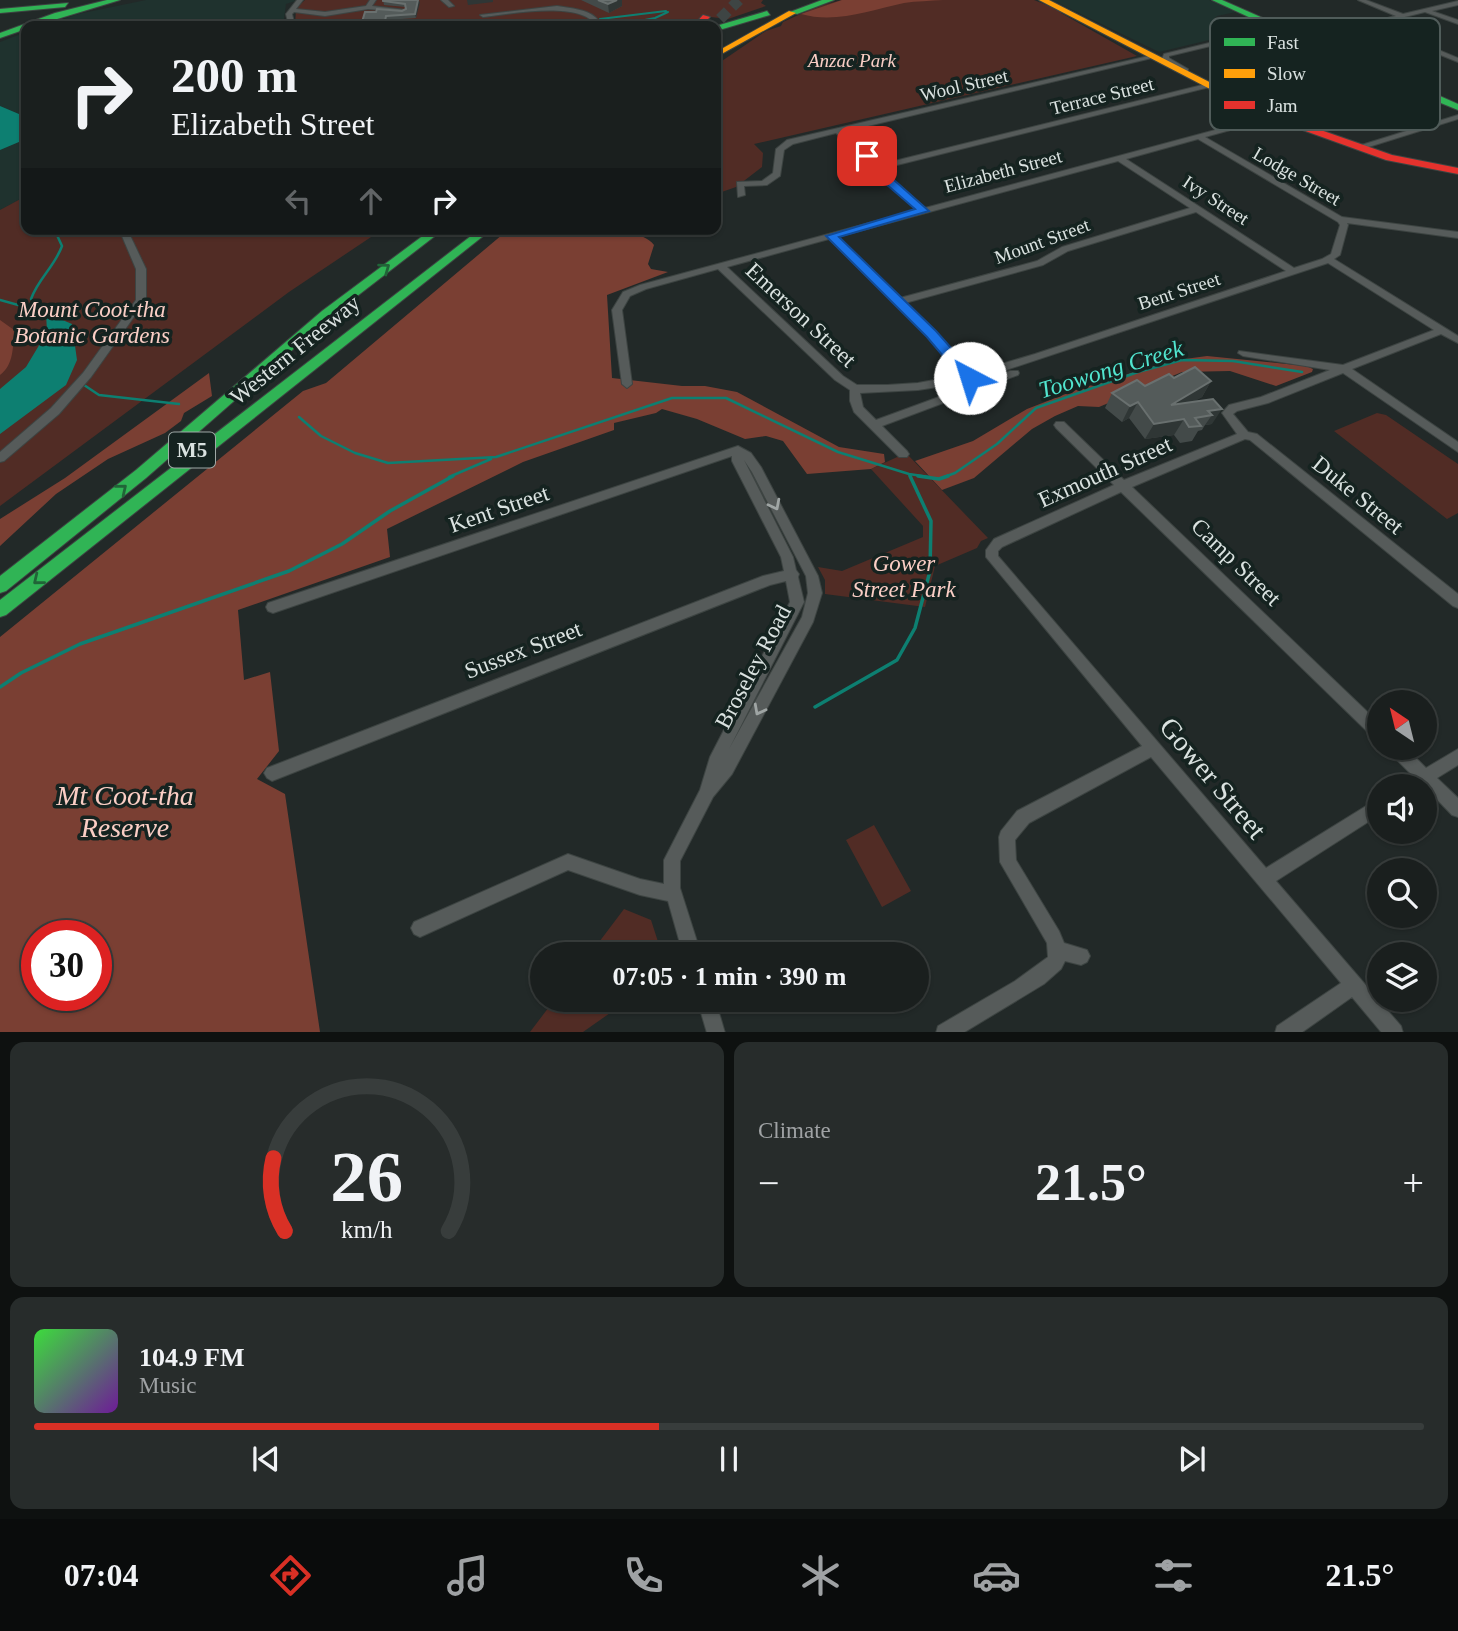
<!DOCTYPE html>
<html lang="en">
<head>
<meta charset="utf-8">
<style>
  body { margin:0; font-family:"Times New Roman",serif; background:#272c2b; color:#f1f3f6; height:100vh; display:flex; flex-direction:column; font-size:26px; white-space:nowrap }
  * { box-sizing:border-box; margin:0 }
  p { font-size:23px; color:#9fa2a4 }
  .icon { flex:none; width:38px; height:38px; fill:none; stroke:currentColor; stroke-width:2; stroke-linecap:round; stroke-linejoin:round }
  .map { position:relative; height:1032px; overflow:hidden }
  .side { display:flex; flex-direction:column; gap:10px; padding:10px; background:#0e1110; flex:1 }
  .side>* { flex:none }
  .hud { position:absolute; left:21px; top:21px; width:700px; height:214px; border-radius:14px; box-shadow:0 2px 5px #0004,0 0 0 2px #383d3c; background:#1a1f1e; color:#f1f3f6; overflow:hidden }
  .needle { width:46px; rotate:325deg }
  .tools { position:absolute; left:1367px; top:690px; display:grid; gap:14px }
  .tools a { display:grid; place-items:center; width:70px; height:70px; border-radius:50%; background:#1a1f1e; box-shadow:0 2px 5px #0004,0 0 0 2px #383d3c; font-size:35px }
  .speed { position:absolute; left:21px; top:920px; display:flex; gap:14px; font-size:35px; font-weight:700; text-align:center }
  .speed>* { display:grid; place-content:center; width:91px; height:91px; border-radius:50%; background:#1a1f1e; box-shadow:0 2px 5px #0004,0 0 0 2px #383d3c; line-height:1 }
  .speed .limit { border:10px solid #d22; background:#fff; color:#111 }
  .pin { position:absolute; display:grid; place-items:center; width:60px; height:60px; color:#fff; margin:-30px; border-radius:14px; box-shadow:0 4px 10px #0006 }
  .me { position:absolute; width:77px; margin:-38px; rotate:320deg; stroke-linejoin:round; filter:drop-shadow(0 0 5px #0008) }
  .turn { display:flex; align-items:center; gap:24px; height:147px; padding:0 35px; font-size:32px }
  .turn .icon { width:91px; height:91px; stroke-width:2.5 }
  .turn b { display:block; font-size:49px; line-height:60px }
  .lanes { display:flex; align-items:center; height:66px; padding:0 35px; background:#0003; justify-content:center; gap:35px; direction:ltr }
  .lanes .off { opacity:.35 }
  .big { font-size:52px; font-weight:700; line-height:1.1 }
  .side .widget { flex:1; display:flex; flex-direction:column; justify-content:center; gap:10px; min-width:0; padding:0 24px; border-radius:14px; background:#272c2b }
  .side .dial { align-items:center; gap:0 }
  .dial svg { height:182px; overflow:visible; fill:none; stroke:#383d3c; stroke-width:7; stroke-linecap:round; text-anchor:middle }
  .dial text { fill:#f1f3f6; stroke:none }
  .song { display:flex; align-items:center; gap:21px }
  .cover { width:84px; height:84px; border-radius:10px; background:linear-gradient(135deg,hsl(120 70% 55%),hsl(280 70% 35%)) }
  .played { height:7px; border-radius:4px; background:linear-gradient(90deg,#d93025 45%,#383d3c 45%) }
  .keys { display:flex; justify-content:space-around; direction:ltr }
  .heat { display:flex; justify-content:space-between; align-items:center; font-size:38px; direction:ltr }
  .side .tiles { flex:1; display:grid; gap:10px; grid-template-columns:1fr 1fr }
  .widget:last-child { grid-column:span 2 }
  .trip { position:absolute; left:530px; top:942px; width:399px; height:70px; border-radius:35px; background:#1a1f1e; box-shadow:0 2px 5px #0004,0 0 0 2px #383d3c; font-weight:700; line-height:70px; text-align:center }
  .menu { display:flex; height:112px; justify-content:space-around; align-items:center; background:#0a0c0c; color:#9fa2a4 }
  .menu .icon { width:49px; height:49px }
  .menu .selected { color:#d93025 }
  .menu b { font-size:32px; color:#f1f3f6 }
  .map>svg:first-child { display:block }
  .built { fill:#1f322e }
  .green { fill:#512c25 }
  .forest { fill:#7a3f33; fill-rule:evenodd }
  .water { fill:#0d7f71 }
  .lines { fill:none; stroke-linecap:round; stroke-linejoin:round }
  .stream-far2 { stroke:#0d7f71; stroke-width:2 }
  .stream-far1 { stroke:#0d7f71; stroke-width:2.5 }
  .stream { stroke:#0d7f71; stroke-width:3.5 }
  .highway-tunnel { stroke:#3e4544; stroke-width:11; stroke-dasharray:11 6; stroke-linecap:butt }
  .street-casing { stroke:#3d4442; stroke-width:2 }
  .fast-casing { stroke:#3d4442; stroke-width:2 }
  .slow-casing { stroke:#3d4442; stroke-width:2 }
  .jam-casing { stroke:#3d4442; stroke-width:2 }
  .street { fill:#565b5a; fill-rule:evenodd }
  .fast { fill:#30b455; fill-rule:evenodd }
  .slow { fill:#ff9f0a; fill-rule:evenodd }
  .jam { fill:#e5322d; fill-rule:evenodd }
  .wall { fill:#434a49 }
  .shaded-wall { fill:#2f3635 }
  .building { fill:#545b5a; stroke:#69706f; stroke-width:2 }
  .oneway { stroke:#216438 }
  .oneway2 { stroke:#9fa5a4 }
  .route { fill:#1a73e8; stroke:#114b97; stroke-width:2 }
  .labels { text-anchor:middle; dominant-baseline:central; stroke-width:7; stroke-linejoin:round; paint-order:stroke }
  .far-park-label { font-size:19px; font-style:italic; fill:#facec5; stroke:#152320 }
  .far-street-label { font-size:19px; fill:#dae2e0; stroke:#152320 }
  .shield { fill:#152320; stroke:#9fa9a6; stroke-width:2 }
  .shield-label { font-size:21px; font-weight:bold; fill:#dae2e0 }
  .park-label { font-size:23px; font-style:italic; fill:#facec5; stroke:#152320 }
  .street-label { font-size:23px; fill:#dae2e0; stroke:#152320 }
  .water-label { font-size:24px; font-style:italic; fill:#51e5cf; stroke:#152320 }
  .near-street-label { font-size:28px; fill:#dae2e0; stroke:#152320 }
  .near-park-label { font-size:28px; font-style:italic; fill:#facec5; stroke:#152320 }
  .key { fill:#152320; stroke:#505c5a; stroke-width:2 }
  .key-label { font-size:19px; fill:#dae2e0 }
</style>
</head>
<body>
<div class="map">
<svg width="1458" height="1033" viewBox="0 0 1458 1033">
  <rect width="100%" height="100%" fill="#222928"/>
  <!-- built -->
  <path class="built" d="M146,0H294L295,1L286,4L283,26H43L78,14Z
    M1052,0H1209L1236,12L1217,16L1213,20L1219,29L1234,34L1159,52Z
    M26,32V196L0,210V42Z"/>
  <!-- green -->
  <path class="green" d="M305,0H763L761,3L766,6L728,19L702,16L690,26H295L296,8Z
    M842,0H1034L1064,12L1061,13L1137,56L754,144L763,153L762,167L736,187L716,194V65L766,31L781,26L783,22L816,7Z
    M26,196V229H383L289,292L0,506V210Z
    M1377,413L1386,415L1458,464V513L1447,519L1334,431Z
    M906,453L988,538L981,541L977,548L935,566L925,607L825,594V580L818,567L842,571L923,537V526L871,469Z
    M874,825L911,891L882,907L846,840Z
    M624,909L651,920L662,954H590Z
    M555,999H630L583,1032H530Z"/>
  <!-- forest -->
  <path class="forest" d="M842,0H943C930,1 917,1 904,3C870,10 836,24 801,14Z
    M509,229H632C639,237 648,237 654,245L648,264L651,269L668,272L607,295L612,378L682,386H705L737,392L839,447L884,454L885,462L871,469L807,474L783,441L766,436L745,439L697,419L662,409L656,413L614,423V430L523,462L387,529L390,557L238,610L244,680L270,672L279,751L257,779L285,794L320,1032L0,1033V637L303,391L326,383ZM37,936H96V996H37Z
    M0,320L14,330C13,346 14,365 0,375Z
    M1207,356L1306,366L1313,369L1312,372L1276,386L1230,371L1182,372L1099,407L1078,406L1055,416L1032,429L974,478L942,490L915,461L973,441L1027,409L1076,390L1170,361Z
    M209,373L212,396L184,413L181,421L165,433L108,459L56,494L0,546V519L65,478Z"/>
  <!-- water -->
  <path class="water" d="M0,106L26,117V139L0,150Z
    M46,313L72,324L77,360L66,385L0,434V389L26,367L47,332Z"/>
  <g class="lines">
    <!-- stream-far2 -->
    <path class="stream-far2" d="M600,19L666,11
      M549,26L592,20
      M614,26L655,18L668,12"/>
    <!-- stream-far1 -->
    <path class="stream-far1" d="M0,300L29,308L39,306
      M49,315L31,299C38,279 55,266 62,246L56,233L60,229
      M84,385L99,395L179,404
      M299,417L321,436L355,453L388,463L496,457L672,398H726L838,452L909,474L929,477
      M909,474L911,477
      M449,477L491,459
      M944,477L955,473L997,444L1036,408L1138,372L1182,360L1233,361L1302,372"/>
    <!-- stream -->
    <path class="stream" d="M918,476L939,479L948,476
      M0,687L21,673L80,644L289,571L342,544L390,511L453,476
      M815,707L897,660L915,628L930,571L931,521L910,476"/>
    <!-- highway-tunnel -->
    <path class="highway-tunnel" d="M720,19L739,0"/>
    <defs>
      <path id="street" d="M297,0H303L296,9L325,12L366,6L370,0H376L372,6L406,10L403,12L368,9L325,16L294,12L292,14L295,26H289L286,14Z
        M441,0H448L454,6L449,7Z
        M1358,0H1366L1403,14L1458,1V5L1432,11L1458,20V24L1425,12L1376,24L1458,58V62L1369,26L1302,40V38L1396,16Z
        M557,6C574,9 594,9 602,26H596C582,0 509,14 483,17L480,15Z
        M432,20L434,23L406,26L409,24Z
        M1279,26L1281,29L1169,56V58L1188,69V71H1184L1162,59L1164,54Z
        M1336,52L1338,53V55L881,169L925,208L1398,81L1403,82L1205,137L1342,217L1458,232V238L1347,223L1348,225L1340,255L1334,259L1458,336V343L1441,334L1352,369L1458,442V452L1343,373L1268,403L1237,411L1233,414L1248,432L1257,434L1458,594V608L1453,606L1250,440L1245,439L1132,487L1379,723V740L1374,738L1121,492L1002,547L998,551V556L1266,868L1379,798V815L1276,881L1401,1026L1403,1033H1382L1352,997L1301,1033H1275L1277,1026L1341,983L1151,757L1029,823L1015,840L1016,860L1059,931L1064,943L1087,950L1090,956L1087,962L1081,965L1065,961L1061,969L1044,984L963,1033H936L938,1026L1015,981L1048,957L1047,943L1000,862L999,837L1001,831L1017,811L1142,746L986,557V550L994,539L1114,485L1056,428L1054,425L1056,422H1064L1124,480L1237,434L1222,413L1229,405L1261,397L1330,370L1243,356L1238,353L1239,351L1343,365L1434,330L1328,263L970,382L918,390L860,393L863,407L876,420L1010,371H1018L1019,373L1018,375L882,426L907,451L909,454L907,457H899L854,412L850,401V390L835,380L718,269L646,289L630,296L622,310L632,384L627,388L622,384L612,310L623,292L640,285L917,210L878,176L864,158L836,133L793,144L784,150L780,176L767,185L744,186L745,195L738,197L737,182L762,181L773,173L776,149L787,140L1153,55L1156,57L843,132L870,154L878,165ZM1198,139L1338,222L1340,225L1331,254L1322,259L1294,268L1126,159ZM1118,161L1190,208L1062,247L1037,261L900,298L837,237ZM1196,212L1286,271L1035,354L971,373L935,332L905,303L1043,265L1068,251ZM829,239L927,336L961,375L918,383L887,385H857L843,376L727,267Z
        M1458,115V119L1362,149L1355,147Z
        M119,229H127L146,269V300L91,377L59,414L4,461L0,462V452L51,408L83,373L136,300V269Z
        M738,446L751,453L761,467L818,576L822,593L813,622L732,774L713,797L680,861V888L701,954H683L668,901L640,895L568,870L420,937L414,934L411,928L414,922L568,854L640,879L664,884V860L700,790L710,757L790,602L786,581L770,585L272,781L267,778L264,773L267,768L763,576L784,571L781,557L732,461V456L273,613L268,611L266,607L268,603ZM744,460L752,472L806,576L808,593L802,617L729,749L804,602L798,577L799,574L796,570L793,557Z
        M1387,747H1405L1426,768L1458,749V765L1437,778L1458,798V817L1452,815L1424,786H1403L1406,781L1413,776L1389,752Z
        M697,999H715L725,1033H707Z"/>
      <path id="fast" d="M107,0H120L34,26H26V29L0,38V33L55,13Z
        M822,0H834L797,14L790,12Z
        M1212,0H1222L1458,104V110L1387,81Z
        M68,3L65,7L0,13V9Z
        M767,11L770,15L716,31V26Z
        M432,229H444L330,317L146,478L6,591L0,593V576L136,470L322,311Z
        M480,229H492L6,615L0,617V600Z"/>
      <path id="slow" d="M1039,0H1049L1266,111L1294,122L1289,125L1260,115Z
        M789,11L796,13L716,57V52Z"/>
      <path id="jam" d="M703,15L710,17L701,26H693Z
        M1286,120H1292L1392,155L1458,168V174L1386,160L1286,124Z"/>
    </defs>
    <!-- street casing -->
    <use href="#street" class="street-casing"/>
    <!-- fast casing -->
    <use href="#fast" class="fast-casing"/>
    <!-- slow casing -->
    <use href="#slow" class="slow-casing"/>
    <!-- jam casing -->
    <use href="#jam" class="jam-casing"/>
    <!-- street -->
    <use href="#street" class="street"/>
    <!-- fast -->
    <use href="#fast" class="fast"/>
    <!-- slow -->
    <use href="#slow" class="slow"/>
    <!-- jam -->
    <use href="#jam" class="jam"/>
  </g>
  <!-- wall -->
  <path class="wall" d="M383,0H419L416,18L387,20L386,25L363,26L362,22L402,11L406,9V7L384,5Z
    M581,0H622V6L609,13Z
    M1174,378L1211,381L1202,397L1194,401L1213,399L1212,424L1205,425L1202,430L1198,431L1192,441L1180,443L1174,435L1145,439L1129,418L1122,422L1105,408L1112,393L1145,386Z"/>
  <!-- shaded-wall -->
  <path class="shaded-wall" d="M418,0L420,2L416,18L415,14Z
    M467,0H493V2L468,5Z
    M617,0H622V6L609,13L608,4Z
    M1211,381L1202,397L1162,420L1171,405Z
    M1138,402L1129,418L1122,422L1130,406Z
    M1222,409L1212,424L1205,425L1212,415L1208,411Z
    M1184,419L1174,435L1145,439L1154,424Z"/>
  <!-- building -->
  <path class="building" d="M383,0H418L415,14L386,16L385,21L362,22L365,12H376L377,9L402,11L406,9L405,4L383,1Z
    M598,0H617L608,4Z
    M1195,367L1211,381L1171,405L1213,399L1222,409L1208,411L1212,415L1195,418L1201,426L1189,427L1184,419L1154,424L1138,402L1130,406L1112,393L1137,380L1145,386L1169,374L1174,378Z"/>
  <!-- one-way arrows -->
  <defs><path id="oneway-chevron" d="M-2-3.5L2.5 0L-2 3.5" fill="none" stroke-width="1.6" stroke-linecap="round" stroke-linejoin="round" transform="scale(1.75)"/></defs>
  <g class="oneway">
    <use href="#oneway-chevron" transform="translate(385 268) rotate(-36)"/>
    <use href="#oneway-chevron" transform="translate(122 489) rotate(-39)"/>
    <use href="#oneway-chevron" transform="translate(38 580) rotate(141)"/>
  </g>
  <g class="oneway2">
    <use href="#oneway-chevron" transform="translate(775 505) rotate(63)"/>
    <use href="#oneway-chevron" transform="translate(759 710) rotate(118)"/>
  </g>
  <!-- route -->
  <path class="route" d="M864,153H871L885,172L929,211L839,237L936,331L975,375V382H965L927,337L826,236L915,209L878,177L862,156Z"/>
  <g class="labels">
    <!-- far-park labels -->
    <g class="far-park-label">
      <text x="852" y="60">Anzac Park</text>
    </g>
    <!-- far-street labels -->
    <g class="far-street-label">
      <text transform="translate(964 85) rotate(-13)">Wool Street</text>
      <text transform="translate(1102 96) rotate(-14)">Terrace Street</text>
      <text transform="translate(1003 171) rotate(-15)">Elizabeth Street</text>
      <text transform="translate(1297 176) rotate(30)">Lodge Street</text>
      <text transform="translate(1216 200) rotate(33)">Ivy Street</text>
      <text transform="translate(1042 241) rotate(-20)">Mount Street</text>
      <text transform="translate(1179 291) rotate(-18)">Bent Street</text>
    </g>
    <!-- shield labels -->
    <rect class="shield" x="169" y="432.5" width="46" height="35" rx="5"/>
    <g class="shield-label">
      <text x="192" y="450">M5</text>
    </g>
    <!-- park labels -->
    <g class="park-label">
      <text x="92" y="309">Mount Coot-tha<tspan x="92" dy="26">Botanic Gardens</tspan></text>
      <text x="904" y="563">Gower<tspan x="904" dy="26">Street Park</tspan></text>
    </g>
    <!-- street labels -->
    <g class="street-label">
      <text transform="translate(801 315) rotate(43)">Emerson Street</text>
      <text transform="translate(295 350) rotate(-39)">Western Freeway</text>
      <text transform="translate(1105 472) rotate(-24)">Exmouth Street</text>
      <text transform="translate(1358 495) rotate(39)">Duke Street</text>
      <text transform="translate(499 509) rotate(-19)">Kent Street</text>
      <text transform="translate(1236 562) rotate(44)">Camp Street</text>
      <text transform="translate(523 650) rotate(-21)">Sussex Street</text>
      <text transform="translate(753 667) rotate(-62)">Broseley Road</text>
    </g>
    <!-- water labels -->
    <g class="water-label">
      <text transform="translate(1111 369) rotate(-17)">Toowong Creek</text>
    </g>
    <!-- near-street labels -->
    <g class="near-street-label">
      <text transform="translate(1213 778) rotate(50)">Gower Street</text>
    </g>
    <!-- near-park labels -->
    <g class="near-park-label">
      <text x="125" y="795">Mt Coot-tha<tspan x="125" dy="32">Reserve</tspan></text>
    </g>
  </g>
  <!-- legend -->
  <rect x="1210" y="18" width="230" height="112" rx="10" class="key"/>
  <rect x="1224" y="38" width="31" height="8" fill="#30b455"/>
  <rect x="1224" y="69" width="31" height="9" fill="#ff9f0a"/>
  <rect x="1224" y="101" width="31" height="8" fill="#e5322d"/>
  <g class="key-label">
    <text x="1267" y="49">Fast</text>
    <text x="1267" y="80">Slow</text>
    <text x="1267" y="112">Jam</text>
  </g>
</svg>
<div class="tools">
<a><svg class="needle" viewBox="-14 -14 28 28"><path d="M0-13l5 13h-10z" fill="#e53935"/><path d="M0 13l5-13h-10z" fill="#9fa2a4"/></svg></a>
<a><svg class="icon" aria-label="sound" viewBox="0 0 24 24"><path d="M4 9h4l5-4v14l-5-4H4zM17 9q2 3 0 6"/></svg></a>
<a><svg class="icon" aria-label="search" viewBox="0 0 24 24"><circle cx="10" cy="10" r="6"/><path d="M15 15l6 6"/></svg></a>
<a><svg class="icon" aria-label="layers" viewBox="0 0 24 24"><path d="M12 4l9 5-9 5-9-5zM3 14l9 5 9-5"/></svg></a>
</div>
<div class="speed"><div class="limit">30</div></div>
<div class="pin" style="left:867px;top:156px;background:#d93025"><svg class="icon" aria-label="arrive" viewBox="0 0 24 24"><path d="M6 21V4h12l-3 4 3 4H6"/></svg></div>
<svg class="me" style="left:970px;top:378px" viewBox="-20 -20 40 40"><circle r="19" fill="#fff"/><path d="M0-13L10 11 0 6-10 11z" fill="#1a73e8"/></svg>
<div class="trip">07:05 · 1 min · 390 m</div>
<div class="hud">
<div class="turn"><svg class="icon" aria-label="right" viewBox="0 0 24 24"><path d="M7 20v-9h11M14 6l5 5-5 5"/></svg><div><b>200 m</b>Elizabeth Street</div></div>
<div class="lanes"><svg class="icon off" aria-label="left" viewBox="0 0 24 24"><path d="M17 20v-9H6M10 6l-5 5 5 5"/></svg><svg class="icon off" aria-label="ahead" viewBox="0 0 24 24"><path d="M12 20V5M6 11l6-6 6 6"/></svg><svg class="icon" aria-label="right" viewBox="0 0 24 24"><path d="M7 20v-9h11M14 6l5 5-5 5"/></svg></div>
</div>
</div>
<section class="side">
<div class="tiles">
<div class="widget dial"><svg viewBox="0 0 100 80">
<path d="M14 69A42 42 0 1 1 86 69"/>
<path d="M14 69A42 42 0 0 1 9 37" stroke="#d93025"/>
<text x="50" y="56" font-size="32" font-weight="700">26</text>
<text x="50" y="72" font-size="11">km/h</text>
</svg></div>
<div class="widget"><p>Climate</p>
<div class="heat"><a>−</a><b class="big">21.5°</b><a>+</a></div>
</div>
<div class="widget">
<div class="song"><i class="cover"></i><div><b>104.9 FM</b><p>Music</p></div></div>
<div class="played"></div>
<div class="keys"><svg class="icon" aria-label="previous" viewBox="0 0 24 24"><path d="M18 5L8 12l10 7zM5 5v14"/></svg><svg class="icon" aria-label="pause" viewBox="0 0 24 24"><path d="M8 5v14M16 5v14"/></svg><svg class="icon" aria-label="next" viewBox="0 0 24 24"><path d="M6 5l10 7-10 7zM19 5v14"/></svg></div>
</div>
</div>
</section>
<nav class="menu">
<b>07:04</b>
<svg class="icon selected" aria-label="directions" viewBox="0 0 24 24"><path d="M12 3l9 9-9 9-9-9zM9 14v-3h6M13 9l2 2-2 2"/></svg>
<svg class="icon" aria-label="music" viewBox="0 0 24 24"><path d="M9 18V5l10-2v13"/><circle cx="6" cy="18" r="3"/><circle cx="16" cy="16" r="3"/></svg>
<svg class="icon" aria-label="phone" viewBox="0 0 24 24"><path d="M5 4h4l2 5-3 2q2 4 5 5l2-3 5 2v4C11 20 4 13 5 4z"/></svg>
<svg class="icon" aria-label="climate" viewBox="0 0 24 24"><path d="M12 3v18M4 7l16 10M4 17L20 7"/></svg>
<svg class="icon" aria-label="car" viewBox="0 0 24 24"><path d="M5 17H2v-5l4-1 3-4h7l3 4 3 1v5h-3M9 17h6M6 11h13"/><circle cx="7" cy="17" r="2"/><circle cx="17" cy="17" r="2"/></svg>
<svg class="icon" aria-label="filters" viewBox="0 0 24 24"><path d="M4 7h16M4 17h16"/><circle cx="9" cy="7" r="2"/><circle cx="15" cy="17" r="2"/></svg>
<b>21.5°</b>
</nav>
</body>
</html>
